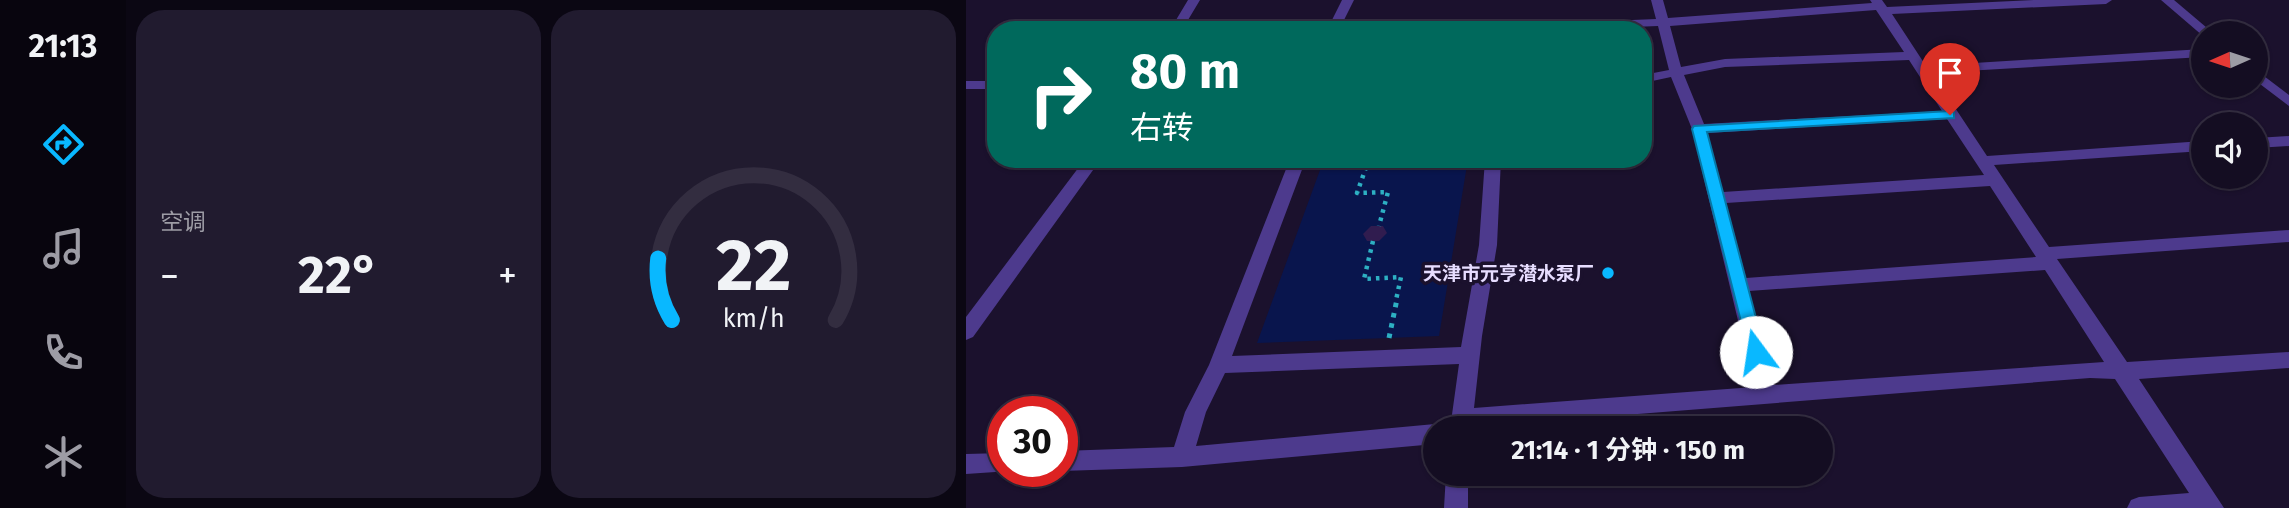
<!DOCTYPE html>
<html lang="zh">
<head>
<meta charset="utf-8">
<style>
  body { margin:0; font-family:"Fira Sans","Noto Sans SC",sans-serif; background:#211b2f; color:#f1f3f6; height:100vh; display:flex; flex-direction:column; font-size:26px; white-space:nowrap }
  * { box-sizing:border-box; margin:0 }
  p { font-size:23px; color:#9d9ca5 }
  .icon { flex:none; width:38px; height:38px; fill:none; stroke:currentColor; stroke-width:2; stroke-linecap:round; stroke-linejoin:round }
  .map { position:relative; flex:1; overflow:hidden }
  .details { display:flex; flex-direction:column; gap:10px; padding:10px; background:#0b0713; width:840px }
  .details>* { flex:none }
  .hud { position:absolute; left:21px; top:21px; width:665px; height:147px; border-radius:28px; box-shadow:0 2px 5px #0004,0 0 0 2px #332d40; background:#00695c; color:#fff; overflow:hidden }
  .needle { width:46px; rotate:267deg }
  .controls { position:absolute; left:1225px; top:21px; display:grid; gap:14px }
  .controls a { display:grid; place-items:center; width:77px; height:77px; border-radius:50%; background:#140d22; box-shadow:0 2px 5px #0004,0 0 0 2px #332d40; font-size:35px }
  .speed { position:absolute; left:21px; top:396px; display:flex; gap:14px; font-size:35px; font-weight:700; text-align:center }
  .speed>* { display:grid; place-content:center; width:91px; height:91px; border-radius:50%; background:#140d22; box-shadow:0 2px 5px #0004,0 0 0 2px #332d40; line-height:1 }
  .speed .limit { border:10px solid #d22; background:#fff; color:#111 }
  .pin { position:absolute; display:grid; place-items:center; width:60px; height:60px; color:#fff; margin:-72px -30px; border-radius:50% 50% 50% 0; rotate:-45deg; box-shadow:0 0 7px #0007 }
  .pin .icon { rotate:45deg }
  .me { position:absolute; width:77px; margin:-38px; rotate:346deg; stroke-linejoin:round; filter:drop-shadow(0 0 5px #0008) }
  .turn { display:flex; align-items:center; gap:24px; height:147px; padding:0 28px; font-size:32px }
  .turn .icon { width:91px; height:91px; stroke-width:2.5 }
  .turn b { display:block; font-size:49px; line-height:60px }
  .big { font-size:52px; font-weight:700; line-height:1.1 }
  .details .card { flex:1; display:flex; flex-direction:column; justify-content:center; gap:10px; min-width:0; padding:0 24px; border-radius:28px; background:#211b2f }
  .details .dial { align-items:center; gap:0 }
  .dial svg { height:182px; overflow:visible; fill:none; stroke:#332d40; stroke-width:7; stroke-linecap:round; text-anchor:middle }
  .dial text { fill:#f1f3f6; stroke:none }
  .heat { display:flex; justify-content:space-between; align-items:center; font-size:38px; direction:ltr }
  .details .tiles { flex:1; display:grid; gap:10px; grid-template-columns:repeat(2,1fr) }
  .trip { position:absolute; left:457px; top:416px; width:410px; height:70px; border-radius:35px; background:#140d22; box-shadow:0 2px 5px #0004,0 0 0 2px #332d40; font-weight:700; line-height:70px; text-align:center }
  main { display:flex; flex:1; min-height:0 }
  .tab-bar { display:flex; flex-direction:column; width:126px; justify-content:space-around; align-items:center; background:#08050e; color:#9d9ca5 }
  .tab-bar .icon { width:49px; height:49px }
  .tab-bar .active { color:#09b8ff }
  .tab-bar b { font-size:32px; color:#f1f3f6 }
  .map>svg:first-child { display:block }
  .water { fill:#09154d }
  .building { fill:#301c4f }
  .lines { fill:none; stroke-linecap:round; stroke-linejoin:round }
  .path-far1 { stroke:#2db0c3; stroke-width:4.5; stroke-dasharray:3.5 5; stroke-linecap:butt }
  .path { stroke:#2db0c3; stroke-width:5; stroke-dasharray:4.5 6; stroke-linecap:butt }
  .minor { fill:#4d3a8d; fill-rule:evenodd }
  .route { fill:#09b8ff; stroke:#0678a6; stroke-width:2 }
  .poi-dot { fill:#09b8ff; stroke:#1b112d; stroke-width:2.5 }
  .labels { text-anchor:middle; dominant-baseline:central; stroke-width:7; stroke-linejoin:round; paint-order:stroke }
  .poi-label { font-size:19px; font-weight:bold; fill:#e7ddff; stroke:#1b112d; text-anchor:end }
</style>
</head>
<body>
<main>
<nav class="tab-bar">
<b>21:13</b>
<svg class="icon active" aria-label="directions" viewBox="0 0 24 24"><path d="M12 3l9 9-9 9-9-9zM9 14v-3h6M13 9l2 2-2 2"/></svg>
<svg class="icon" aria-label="music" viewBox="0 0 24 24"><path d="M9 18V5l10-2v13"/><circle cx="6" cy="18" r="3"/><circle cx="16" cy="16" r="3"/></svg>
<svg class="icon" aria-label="phone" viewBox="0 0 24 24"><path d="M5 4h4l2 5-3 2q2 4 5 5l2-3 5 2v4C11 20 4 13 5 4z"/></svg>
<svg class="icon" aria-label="climate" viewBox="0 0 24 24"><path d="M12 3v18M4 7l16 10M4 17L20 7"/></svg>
</nav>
<section class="details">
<div class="tiles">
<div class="card"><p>空调</p>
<div class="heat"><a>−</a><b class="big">22°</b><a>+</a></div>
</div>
<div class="card dial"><svg viewBox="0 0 100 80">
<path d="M14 69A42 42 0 1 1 86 69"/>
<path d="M14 69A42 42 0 0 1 8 42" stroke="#09b8ff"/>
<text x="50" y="56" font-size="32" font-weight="700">22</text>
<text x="50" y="72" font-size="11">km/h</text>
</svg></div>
</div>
</section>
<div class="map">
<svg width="1323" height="508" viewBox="0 0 1323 508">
  <rect width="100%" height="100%" fill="#1b112d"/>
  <!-- water -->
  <path class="water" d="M358,159H502L473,336L291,343Z"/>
  <!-- building -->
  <path class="building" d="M405,226H417L421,233L413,241H401L397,234Z"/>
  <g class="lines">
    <!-- path-far1 -->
    <path class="path-far1" d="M403,159L391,193L422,192L413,226
      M407,241L398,279L435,277L430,300"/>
    <!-- path -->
    <path class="path" d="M423,338L431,299"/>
    <!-- minor -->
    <path class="minor" d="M222,0H234L216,30H204Z
      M376,0H388L373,30H361Z
      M685,0H697L702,18L906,3L904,0H916L921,7L1068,0H1146L1140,4L926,14L960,66L1237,49V57L966,73L1021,156L1237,141V151L1028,165L1083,247L1323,230V242L1091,259L1161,362L1323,352V368L1173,379L1258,508H1161L1165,500L1173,497L1223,493L1149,379L1124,378L484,429L493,364L259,373L240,412L230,446L469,424L477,429H469V444L216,467L96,471H95L96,451L208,447L219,412L243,365L324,159H340L266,356L495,347L513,245L519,159H535L531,245L516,336L508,408L788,387L726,129L705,77L677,83V75L703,70L692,26L590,30L588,27L594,23L690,19ZM910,10L938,52L759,59L715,67L704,26ZM943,60L976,111L738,124L718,75L759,67ZM981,119L1018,175L757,192L741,133ZM1024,186L1070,257L780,278L760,203ZM1079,270L1138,362L808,385L783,291Z
      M1195,0H1208L1247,33H1237V36Z
      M1290,70L1323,95V106L1290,81Z
      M0,81H30V89H0Z
      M1323,136V146L1290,148V138Z
      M119,159H135L7,337L0,340V317Z
      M37,453V471H44L0,474V454Z
      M480,474H502V508H478Z"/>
  </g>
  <!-- route -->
  <path class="route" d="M984,111L988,112V118L741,132L799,352L796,357L790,359L784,357L726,129L728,126Z"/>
  <!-- markers -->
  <circle class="poi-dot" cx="642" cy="273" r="7"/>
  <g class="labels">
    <!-- poi labels -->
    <g class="poi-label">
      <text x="628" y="273">天津市元亨潜水泵厂</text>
    </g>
  </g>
</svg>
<div class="controls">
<a><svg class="needle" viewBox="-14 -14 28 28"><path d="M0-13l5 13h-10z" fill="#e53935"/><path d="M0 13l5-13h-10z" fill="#9d9ca5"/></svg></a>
<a><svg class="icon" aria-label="sound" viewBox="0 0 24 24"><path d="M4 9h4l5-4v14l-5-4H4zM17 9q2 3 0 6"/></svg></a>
</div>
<div class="speed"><div class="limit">30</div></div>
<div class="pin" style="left:984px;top:115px;background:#d93025"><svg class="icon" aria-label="arrive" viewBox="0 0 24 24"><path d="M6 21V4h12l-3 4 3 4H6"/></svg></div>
<svg class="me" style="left:790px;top:352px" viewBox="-20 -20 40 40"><circle r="19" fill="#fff"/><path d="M0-13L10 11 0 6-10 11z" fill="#09b8ff"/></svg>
<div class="trip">21:14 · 1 分钟 · 150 m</div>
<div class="hud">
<div class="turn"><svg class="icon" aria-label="right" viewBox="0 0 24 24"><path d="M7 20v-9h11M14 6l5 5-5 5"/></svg><div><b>80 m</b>右转</div></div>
</div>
</div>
</main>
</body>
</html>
